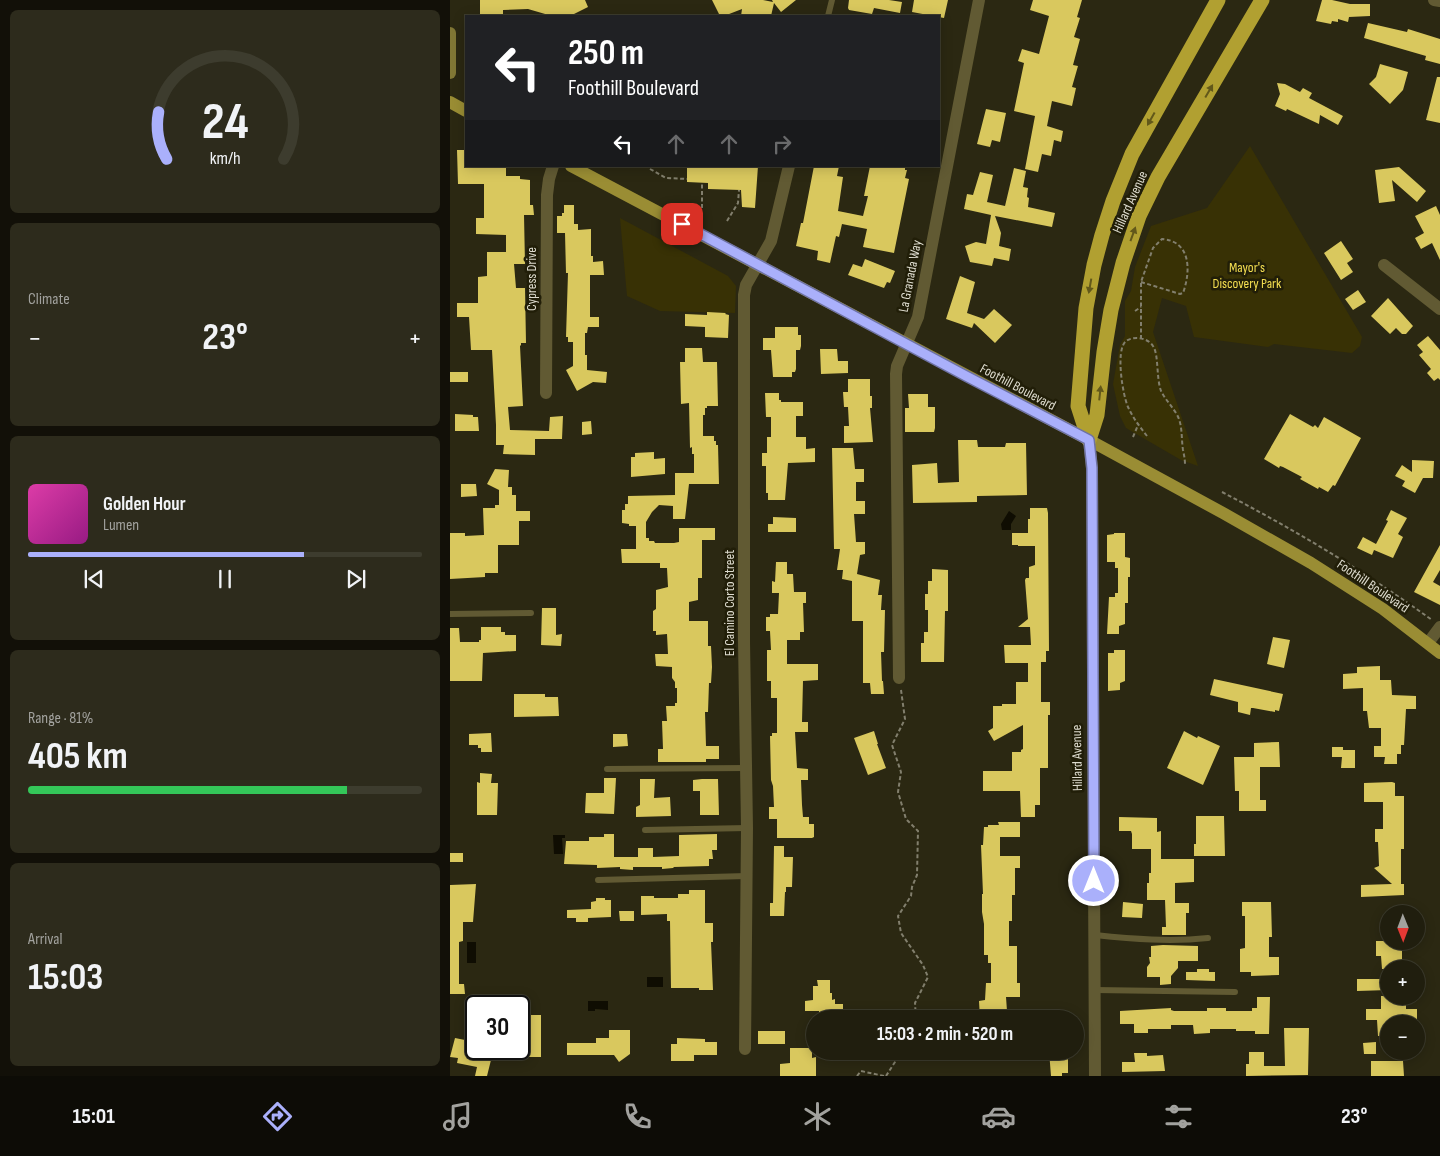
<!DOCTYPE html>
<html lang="en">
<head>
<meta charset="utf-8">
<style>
  body { margin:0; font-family:"Sofia Sans Condensed",sans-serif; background:#2d2b1c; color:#f1f3f6; height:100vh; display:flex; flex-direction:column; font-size:19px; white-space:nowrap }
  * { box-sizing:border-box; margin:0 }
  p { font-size:16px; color:#a2a29e }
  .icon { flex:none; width:28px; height:28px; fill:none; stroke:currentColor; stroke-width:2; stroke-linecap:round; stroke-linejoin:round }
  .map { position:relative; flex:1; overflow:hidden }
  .side { display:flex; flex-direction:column; gap:10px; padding:10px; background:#121008; width:450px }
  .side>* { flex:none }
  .banner { position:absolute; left:15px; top:15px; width:475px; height:152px; border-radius:0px; box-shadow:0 2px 12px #0003,0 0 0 1px #3d3c2e; background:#202124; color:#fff; overflow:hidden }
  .needle { width:32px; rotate:179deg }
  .tools { position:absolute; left:930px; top:905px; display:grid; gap:10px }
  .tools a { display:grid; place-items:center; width:45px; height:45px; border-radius:50%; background:#201e0e; box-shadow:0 2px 12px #0003,0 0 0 1px #3d3c2e; font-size:25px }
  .speed { position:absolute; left:15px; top:995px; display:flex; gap:10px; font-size:25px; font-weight:700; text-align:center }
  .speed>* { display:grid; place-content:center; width:65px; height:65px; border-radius:50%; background:#201e0e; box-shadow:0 2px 12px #0003,0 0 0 1px #3d3c2e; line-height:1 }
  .speed .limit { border:2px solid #111; border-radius:8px; background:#fff; color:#111 }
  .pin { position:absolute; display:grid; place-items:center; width:42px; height:42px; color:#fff; margin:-21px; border-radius:10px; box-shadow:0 2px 8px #0006 }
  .me { position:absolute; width:55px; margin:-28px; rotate:0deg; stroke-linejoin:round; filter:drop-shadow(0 0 4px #0008) }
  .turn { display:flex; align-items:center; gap:18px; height:105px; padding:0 20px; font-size:22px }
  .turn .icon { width:65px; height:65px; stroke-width:2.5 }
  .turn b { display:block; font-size:35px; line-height:42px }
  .lanes { display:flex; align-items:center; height:48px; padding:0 20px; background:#0003; justify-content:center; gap:25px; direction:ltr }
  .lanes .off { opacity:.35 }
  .big { font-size:38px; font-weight:700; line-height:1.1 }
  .side .card { flex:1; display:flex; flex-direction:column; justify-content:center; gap:8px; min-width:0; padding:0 18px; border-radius:8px; background:#2d2b1c }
  .side .dial { align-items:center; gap:0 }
  .dial svg { height:130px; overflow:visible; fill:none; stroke:#3d3c2e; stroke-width:7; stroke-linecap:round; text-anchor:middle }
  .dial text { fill:#f1f3f6; stroke:none }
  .song { display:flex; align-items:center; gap:15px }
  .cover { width:60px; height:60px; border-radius:8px; background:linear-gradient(135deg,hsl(320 70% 55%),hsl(310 70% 35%)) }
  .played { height:5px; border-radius:2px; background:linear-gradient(90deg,#aab0fb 70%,#3d3c2e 70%) }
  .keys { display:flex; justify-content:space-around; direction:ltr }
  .heat { display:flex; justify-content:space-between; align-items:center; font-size:28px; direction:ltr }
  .charge { height:8px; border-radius:4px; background:linear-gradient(90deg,#34c759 81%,#3d3c2e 0) }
  .trip { position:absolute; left:356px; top:1010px; width:278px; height:50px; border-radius:25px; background:#201e0e; box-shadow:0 2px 12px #0003,0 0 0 1px #3d3c2e; font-weight:700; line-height:50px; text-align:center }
  .dock { display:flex; height:80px; justify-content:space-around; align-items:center; background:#0d0c06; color:#a2a29e }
  .dock .icon { width:35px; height:35px }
  .dock .active { color:#aab0fb }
  .dock b { font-size:22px; color:#f1f3f6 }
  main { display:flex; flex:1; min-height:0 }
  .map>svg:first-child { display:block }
  .green { fill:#383105 }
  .water { fill:#0f0d02 }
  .building { fill:#d9c85e }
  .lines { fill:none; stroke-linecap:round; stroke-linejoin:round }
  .path { stroke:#827f6d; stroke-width:2; stroke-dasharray:4 2.5; stroke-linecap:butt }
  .lane { stroke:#615a33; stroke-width:6 }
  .street { stroke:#615a33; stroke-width:12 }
  .secondary { stroke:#817735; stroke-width:12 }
  .primary { stroke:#9a8d34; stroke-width:12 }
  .highway { stroke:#b1a031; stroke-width:15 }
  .oneway { fill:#62581a }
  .route-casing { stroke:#6e72a3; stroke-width:12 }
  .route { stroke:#aab0fb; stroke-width:9 }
  .labels { text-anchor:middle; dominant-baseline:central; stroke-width:5; stroke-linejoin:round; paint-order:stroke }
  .street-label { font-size:14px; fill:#dedccf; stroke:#211e08 }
  .park-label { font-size:14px; fill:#f5df51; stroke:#211e08 }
</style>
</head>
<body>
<main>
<section class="side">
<div class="card dial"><svg viewBox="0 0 100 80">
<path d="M14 69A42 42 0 1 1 86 69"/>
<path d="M14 69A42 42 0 0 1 9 40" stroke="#aab0fb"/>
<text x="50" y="56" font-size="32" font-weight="700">24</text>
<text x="50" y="72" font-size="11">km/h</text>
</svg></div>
<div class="card"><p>Climate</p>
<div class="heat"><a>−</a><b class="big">23°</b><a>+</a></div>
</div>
<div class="card">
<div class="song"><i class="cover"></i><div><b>Golden Hour</b><p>Lumen</p></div></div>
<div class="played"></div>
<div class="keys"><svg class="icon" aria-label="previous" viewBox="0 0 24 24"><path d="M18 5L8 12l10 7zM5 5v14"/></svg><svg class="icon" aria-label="pause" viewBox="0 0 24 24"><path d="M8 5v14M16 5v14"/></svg><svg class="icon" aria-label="next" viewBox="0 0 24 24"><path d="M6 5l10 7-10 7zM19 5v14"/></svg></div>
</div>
<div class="card"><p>Range · 81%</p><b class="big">405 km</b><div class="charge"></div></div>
<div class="card"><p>Arrival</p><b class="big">15:03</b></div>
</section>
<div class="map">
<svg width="990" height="1076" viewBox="0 0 990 1076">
  <rect width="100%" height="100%" fill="#2b2812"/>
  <!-- green -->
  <path class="green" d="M800,146L912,337L910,346L902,353L824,344L818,347L744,337L736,306L712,298L703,332L748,466L731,460L676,428L670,416L663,384L670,345L675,336V301L681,291L685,267L701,226L757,208Z
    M170,218L278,276L286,286L285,313L210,311L177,296Z"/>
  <!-- water -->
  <path class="water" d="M559,511L566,516L561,524V530H552L551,524Z
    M103,835H115V838H112L113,854H104Z
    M17,942H26V963H17Z
    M197,977H213V987H197Z
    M138,1001H158V1010L145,1009V1011H138Z"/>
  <!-- building -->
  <path class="building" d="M30,0H135L138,7L120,16H102L78,9L53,10V16H30Z
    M262,0H313L323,2L322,0H346L331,12L324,3L321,16H291L292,9L274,16H270Z
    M399,0H439L452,2L450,13L424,8L422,14L399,10L398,8Z
    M464,0H498L494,18L462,12Z
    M583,0H632L627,17L630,18L624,37L630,39L623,65L628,66L622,87L626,88L622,106L602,101L597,126L613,131L611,142L604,140L601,156L592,154L588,172L575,169L585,116L564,111L574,63L568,61L572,49L589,54L599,16L580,10Z
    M872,0H882L900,4H920V16L899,17L898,22L888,19V22L882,21L881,24L866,21Z
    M918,23L957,32L958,29L990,39V64L975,60L976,56L914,38Z
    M930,64L958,72L953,90L940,104L919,84L926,77Z
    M987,77H990V123L976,120Z
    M827,83L835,84L850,92L853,88L862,93L859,98L893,116L888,125L870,115L869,124L837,109L836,111L825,106L830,94Z
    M536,109L556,113L550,142L542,140L540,147L527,144Z
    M7,150H16V166H56V176H70V179L80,180V205H83L84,215H74L75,264H64L66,288H75L76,343H71V345L70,346L73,406L58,407L60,430L99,431L100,417L113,416L112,439H85V455L53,454L54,445H46V425L42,350H21L19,317H7V303H28V277L37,276V252H56V235L26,234V218H34V184H8Z
    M237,166H308L305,208L292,207L291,190L258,189V183L237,182Z
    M364,166H389L387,176L393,177L388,211L413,216L418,196H414L420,166H455V170H457L455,178L459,179L444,253L413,247L417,229L392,224L389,237L386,236L380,263L367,260L368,251L346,246L351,223H353Z
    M949,167L976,191L967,202L942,180L945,201L929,203L925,170Z
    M564,168L576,171L573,187L578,188L577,197L579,198L578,207L605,213L602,227L545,216L551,233L549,246L561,249L559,261L544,258L542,266L520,262L515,246L526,242L536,244L541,215L514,209L517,194L523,195L530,172L543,175L537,202L555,206Z
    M114,205H124V224H128V230L141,229V256H143V262L153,261L154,275H140V317H149V327H138L137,333H135V355H137V370L157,372L156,383L143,382L127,391L116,370L123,366V342H118V337H116L118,273H116L115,233H107V216H112V213H114Z
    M986,206L990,215V260L982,243L971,249L965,238L974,233L965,216Z
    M891,241L903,259L897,263L903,272L891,280L874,253Z
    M415,259L445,271L440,283L437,282L434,288L398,275L403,264L412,267Z
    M510,276L525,282L517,313L534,319L544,309L562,325L545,343L524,323L522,328L496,319Z
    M908,290L916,302L903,310L895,299Z
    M938,298L963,326L956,334H952L946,328L940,334L921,316Z
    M257,312L276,313L275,314L279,315L278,338L255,337V327L235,326V314L257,315Z
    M325,327H348V335H351V346L350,350H346V369L345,372H342V377H323L321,350H313V338H325Z
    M978,336L990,350V380L988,378L984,381L977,373L981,369L969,355L973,352L967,345Z
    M235,348H252L253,362H267L268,406H257V408H255V415H253V436H264V441H266V445H268L269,484H239L235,519H223V506L209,505L202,512L196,522V538H199V541H204L205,543H224L229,542V528H265V540H252V578H248V600L239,602V621H258V646H261L262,667L261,683H259L258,712H255L256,746H269V759H256V762H208V749H213L212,721H217L216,706H225V703H227V688H225V682L222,678V667L206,666L205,654H218L217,634L206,635V631H203V611L206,609V590L218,587L217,568H210V563H172L171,549H186V526H179V524L172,523V510H175V504H178V496L225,495V473H244V454H242V447L240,448L239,403L231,404L230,362H235Z
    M370,349H387L388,361H398V373L371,374Z
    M0,372H18V382H0Z
    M398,379H420V396H422V408H420L423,442L394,443V426H399L398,407H394L393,392H398Z
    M315,393H329V400H331V402H353V416H346V437H356V449L365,448V462L338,463L335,500H318V493H316V466H312V453H317V437H321V417H316Z
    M458,394H478V407H485V428L484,432H455V408H459Z
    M5,414L23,415V417H28L29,431H5Z
    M840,414L863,427L865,425L868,428L874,417L911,438L885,486L883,485L878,492L869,487L868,489L850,479L852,477L833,467L830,466L829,468L814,459Z
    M141,421L142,434L132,435V422Z
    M508,440H527L528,447H555L556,443H576L577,495L527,496V502L463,503L462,465L487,463L488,483L509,482Z
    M382,448H403L405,469H414V482H406V501H415V514H404L406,542H415V554L410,555L407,574L430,580L428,595H432L431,610H435L434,652H431L432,681H433L434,694H421L420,683H413V621H402V581L392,579L393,570H387L390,549H384Z
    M204,452V459L215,458V474L181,477V457H185V453Z
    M962,460L984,461L983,478H973L965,493L952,486L955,481L945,476L952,465L962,472Z
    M45,469L59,470L58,487H62V495H66V511H80V521H69V545H48V573H35V577L0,579V533H15V536L34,535L33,508H45V505H49V490L37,484Z
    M11,484H26L27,496L11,497Z
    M580,508H597L598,513L599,651H596V662H591V702H600V715H598V768H590V805H585V817H571L570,791H533V771H562V752H571V750L573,749V725L544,741L538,731L543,728V706H552V704H566V682H578V663H555L554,645H581L580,627H568L578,619L575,580L576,578H579V567L585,565V546H568V545H562V533H578V519H580Z
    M941,510L957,518L948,534L953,537L943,558L924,550L922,555L907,548L913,537L926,544L938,521L936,520Z
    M323,517L346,518V532H318V524H323Z
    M664,533H675V557L680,558V577H678V603H675V624L669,626V634H657L659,597H665V593H668V568H665V562H657V535L664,534Z
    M990,545V570L983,582L990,586V605L964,592Z
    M326,562H337V574H343L344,592H356V603H353L354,632H350V640H337V664H368V680L353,681L352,722H358V732H345L347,768L358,769V780H351L352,805L353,817H359V824H364V837L362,838H327V819H319V807H324L323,786L321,780L320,736H322V733H327V698H321V681H317V650H321L320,631H316V617H320V614H328L329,593H322V581L325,582Z
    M482,569L498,570V611H495L494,662H471V643H474V632H478V610H475V594H478V581H482Z
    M92,608H106V635L112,634L111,646L91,645Z
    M31,627H51V632H55V635H66V651L33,653L32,681H0V628H9L10,642H29V640H31Z
    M823,637L840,640L834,668L817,664Z
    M664,650H675V681L670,683V690L658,691V653H664Z
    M930,666V680H941L942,695L966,696V709H956L954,745H951V754H947V764H934L935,757H924V746H931V728H919L917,711H913V688L893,689V674L907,673V667Z
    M764,679L833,694L829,711L825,710V712L803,708H801L800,715L788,712V702L760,695Z
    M64,694H95V697H108L109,716L64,717Z
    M424,731L428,744H427L436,768L418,775L404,738Z
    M734,731L747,738L748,736L770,746L753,785L717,768Z
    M41,733L42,752H31V748H28V745H19V734Z
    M163,734H177L178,746L163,747Z
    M829,742L830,767H810V800H816V811H789V791H785L784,757H804V743Z
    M882,747H893V750H905V768H891L892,757H882Z
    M30,773L42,774L41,783H48L47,815H27V782L30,783Z
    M154,778H166L164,814L135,813L136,793H154Z
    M190,779H205L204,798L220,797L221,816L186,817V807L190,805Z
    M252,779H268L269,815H250V791H243V780Z
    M942,782L945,783V796H954V849H951V884H954V895L911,897V885L942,884L924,868L929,866L928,842H925V829H933V802H914V783Z
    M746,816H774L775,856H744V844H746Z
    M669,817L707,818V832L711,831V859H744V882L725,883V903H739V913H736V935H712V927H716L715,900H697V883H699V873H701V849H682V834L681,831H669Z
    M548,822H570V837H550V856H570V868H565V895H562V921H559V946H567V983H570V997H556L557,1011H554V1019H530L529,1001L535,1000L536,983H541V963H538V955H534V924L532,912V894H533L531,845H533L534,827H538V825H549Z
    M154,834H164V857H188V848H203V857L229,856V835L267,834V850H262L263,859H259V866L224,867L223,868L212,869V867H183V870L170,869V867L147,868V865L114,864L116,841H139V837H154Z
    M324,846H334V857H343L342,887H336V892H335L334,916H320V903H323Z
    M0,853H13V862H0Z
    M26,884L23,922H13V941L9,942V984H14L15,994H0V885Z
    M239,890H255V923H263V942H261L263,990H249V988H221L220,921H217V914L191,915V896H204V898H228V894H239Z
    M146,898H155V900H161V917L138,918V922H126V918H117V910L141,909V902L146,901Z
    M673,902L693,904L692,918L672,917Z
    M792,902H821L822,937H819V957H829V975L801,976V972H790V949L795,948V916H792Z
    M169,911H184V921H170Z
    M926,941H952V969H932L931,956H926Z
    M713,945L748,946V961H728V968L721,976V984L710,985V977H697V967L700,963L699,957H701V946Z
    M747,969H759V972H765V981L736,980V972H747Z
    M907,979H939V990L907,991Z
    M367,980H380V993H382V1000L385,999V1004H393V1019H369V1011H355V1001L363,1000V986H368Z
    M931,996H953L954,1005H956V1009H967V1021H965V1024H939V1036H928L927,1020H916V1009H931Z
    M807,997H820L819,1034H805V1031H786V1029H760V1033L744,1034L743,1025H721V1029H698V1033H684V1024H670V1011L721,1008V1010L724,1011H757V1008H776V1011H802V1008H807Z
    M78,1015H91V1057H69V1021H78Z
    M834,1028H859L858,1075L796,1076V1064H799V1052H814V1066H835Z
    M159,1030H180V1054L169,1062L164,1055H117V1043H146V1038H159Z
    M308,1031H335V1044H308Z
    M5,1038L20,1041L19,1046L26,1049L43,1052L37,1076H25L27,1067L7,1063L8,1058L0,1057Z
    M227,1038L255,1039V1042H267V1055H244V1061H221V1044H227Z
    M926,1042V1054H914L913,1043Z
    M340,1048H362V1058L366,1057V1076H330V1064L340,1063Z
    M599,1051H609V1058H618V1073H612V1076H601Z
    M684,1053H697V1056L713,1055L715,1071L672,1072V1062H685Z
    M921,1061H953L954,1076H921Z"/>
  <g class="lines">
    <!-- path -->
    <path class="path" d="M200,169L216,178L237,179
      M252,208V182
      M277,221L288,203L289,190
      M691,282L730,294L733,293C741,271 741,241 712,239L703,248L691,282V338
      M685,311L691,307
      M697,436C690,427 683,418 678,407C673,396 665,350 676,341C679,339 683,338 687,338C693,338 700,341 703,346C709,355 706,377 711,391C715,399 721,405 726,413C733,424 731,437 733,450C734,455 735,459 735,465
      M683,437L688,425
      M772,492C845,530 915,572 982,620
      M451,690L455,719L442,745L451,772L448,792L456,819L468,831L467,875L462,887L461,896L448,916L451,933L473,965L478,977L465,1003L466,1019
      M407,1076L411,1071L434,1076
      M436,1076L445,1062L449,1051"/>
    <!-- lane -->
    <path class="lane" d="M378,16L382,0
      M0,614L81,613
      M157,769L296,768
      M195,830L297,828
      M148,880L297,876
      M645,935C683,939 720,942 758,938
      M645,990L785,992"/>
    <!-- street -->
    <path class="street" d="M984,0L990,1
      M934,265L990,309
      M96,393L97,195L99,179L103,166
      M639,440L642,469L645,1076
      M978,643L990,627
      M449,678L446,374L447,366L468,317L529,0
      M295,1049L297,828L294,641V295L296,285L321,241L339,166"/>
    <!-- secondary -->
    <path class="secondary" d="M0,33V73"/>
    <!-- primary -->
    <path class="primary" d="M0,102L16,111
      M121,166L639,440L773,513L861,563L933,609L990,653"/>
    <!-- highway -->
    <path class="highway" d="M639,440L647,415L654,352L661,310L673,263L689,216L708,177L812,0
      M639,440L628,406L636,308L644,265L652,235L663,201L682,154L768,0"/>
  </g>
  <!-- one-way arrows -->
  <defs><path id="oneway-solid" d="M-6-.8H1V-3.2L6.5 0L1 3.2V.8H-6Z" transform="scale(1.25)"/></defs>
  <g class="oneway">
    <use href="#oneway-solid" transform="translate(759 91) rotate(-60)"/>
    <use href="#oneway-solid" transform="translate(701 119) rotate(119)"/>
    <use href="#oneway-solid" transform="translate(683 234) rotate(-70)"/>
    <use href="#oneway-solid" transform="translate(640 286) rotate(100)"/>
    <use href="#oneway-solid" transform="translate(650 393) rotate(-84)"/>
  </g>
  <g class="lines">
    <defs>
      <path id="route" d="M232,224L516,376L639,440L642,468L644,881"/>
    </defs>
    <!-- route casing -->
    <use href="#route" class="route-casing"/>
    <!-- route -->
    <use href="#route" class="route"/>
  </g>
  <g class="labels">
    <!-- street labels -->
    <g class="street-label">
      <text transform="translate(680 202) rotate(-66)">Hillard Avenue</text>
      <text transform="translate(460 276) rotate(-79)">La Granada Way</text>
      <text transform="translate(81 279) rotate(-90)">Cypress Drive</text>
      <text transform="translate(568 387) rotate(28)">Foothill Boulevard</text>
      <text transform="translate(923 586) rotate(34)">Foothill Boulevard</text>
      <text transform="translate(279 603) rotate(-90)">El Camino Corto Street</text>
      <text transform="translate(627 758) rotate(-91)">Hillard Avenue</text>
    </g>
    <!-- park labels -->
    <g class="park-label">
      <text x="797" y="267">Mayor's<tspan x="797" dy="16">Discovery Park</tspan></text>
    </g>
  </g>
</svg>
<div class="tools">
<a><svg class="needle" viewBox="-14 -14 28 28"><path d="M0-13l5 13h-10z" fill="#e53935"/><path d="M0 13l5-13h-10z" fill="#a2a29e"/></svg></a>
<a>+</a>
<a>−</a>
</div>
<div class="speed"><div class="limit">30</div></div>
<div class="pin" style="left:232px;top:224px;background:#d93025"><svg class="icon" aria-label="arrive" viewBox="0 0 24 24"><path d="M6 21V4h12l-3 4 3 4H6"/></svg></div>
<svg class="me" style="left:644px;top:881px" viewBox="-20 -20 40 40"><circle r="17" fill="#aab0fb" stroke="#fff" stroke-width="3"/><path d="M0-11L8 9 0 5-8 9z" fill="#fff"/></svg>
<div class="trip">15:03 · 2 min · 520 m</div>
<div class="banner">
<div class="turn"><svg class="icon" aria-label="left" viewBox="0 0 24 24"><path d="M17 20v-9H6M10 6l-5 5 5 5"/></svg><div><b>250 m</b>Foothill Boulevard</div></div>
<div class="lanes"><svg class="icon" aria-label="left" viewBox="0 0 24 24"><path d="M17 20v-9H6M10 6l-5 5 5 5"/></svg><svg class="icon off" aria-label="ahead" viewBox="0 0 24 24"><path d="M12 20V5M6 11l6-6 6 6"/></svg><svg class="icon off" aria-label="ahead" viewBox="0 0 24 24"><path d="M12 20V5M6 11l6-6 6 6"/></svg><svg class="icon off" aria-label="right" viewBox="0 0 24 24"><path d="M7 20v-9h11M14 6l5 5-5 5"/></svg></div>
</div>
</div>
</main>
<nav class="dock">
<b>15:01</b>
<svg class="icon active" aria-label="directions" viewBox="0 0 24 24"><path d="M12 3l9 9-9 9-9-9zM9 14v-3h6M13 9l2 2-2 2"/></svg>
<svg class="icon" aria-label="music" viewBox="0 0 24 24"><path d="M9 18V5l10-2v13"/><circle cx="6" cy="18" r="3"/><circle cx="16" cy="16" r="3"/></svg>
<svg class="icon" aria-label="phone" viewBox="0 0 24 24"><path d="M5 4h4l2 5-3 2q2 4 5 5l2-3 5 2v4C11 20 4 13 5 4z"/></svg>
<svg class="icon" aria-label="climate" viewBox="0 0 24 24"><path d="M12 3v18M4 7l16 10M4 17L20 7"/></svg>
<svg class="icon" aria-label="car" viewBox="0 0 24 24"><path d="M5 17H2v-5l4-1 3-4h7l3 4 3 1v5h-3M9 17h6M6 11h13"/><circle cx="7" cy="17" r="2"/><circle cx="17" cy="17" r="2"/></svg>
<svg class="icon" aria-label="filters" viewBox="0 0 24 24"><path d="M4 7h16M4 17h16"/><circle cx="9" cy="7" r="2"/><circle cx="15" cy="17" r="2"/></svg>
<b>23°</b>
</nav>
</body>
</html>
